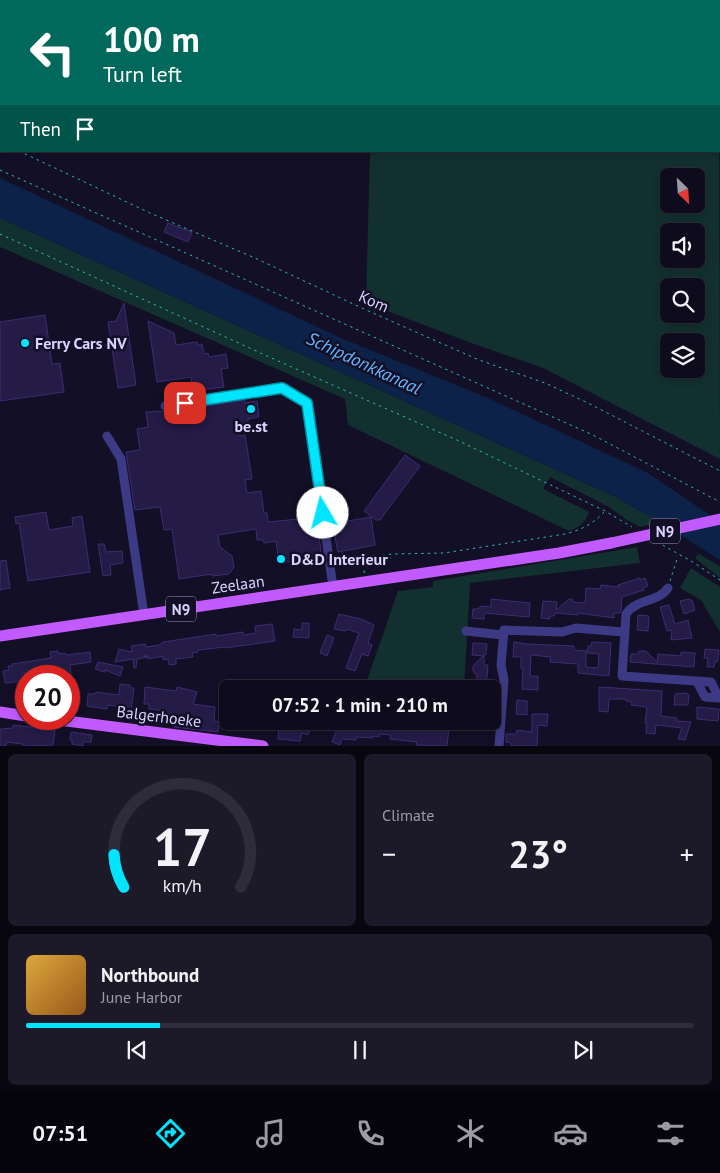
<!DOCTYPE html>
<html lang="en">
<head>
<meta charset="utf-8">
<style>
  body { margin:0; font-family:"PT Sans",sans-serif; background:#1c1929; color:#f1f3f6; height:100vh; display:flex; flex-direction:column; font-size:19px; white-space:nowrap }
  * { box-sizing:border-box; margin:0 }
  p { font-size:16px; color:#9b9ba3 }
  .icon { flex:none; width:28px; height:28px; fill:none; stroke:currentColor; stroke-width:2; stroke-linecap:round; stroke-linejoin:round }
  .map { position:relative; height:746px; overflow:hidden }
  .side { display:flex; flex-direction:column; gap:8px; padding:8px; background:#08060f; flex:1 }
  .side>* { flex:none }
  .banner { position:absolute; left:0px; top:0px; width:720px; height:152px; box-shadow:0 2px 8px #0003,0 0 0 1px #2e2b3b; background:#00695c; color:#fff; overflow:hidden }
  .needle { width:32px; rotate:155deg }
  .controls { position:absolute; left:660px; top:168px; display:grid; gap:10px }
  .controls a { display:grid; place-items:center; width:45px; height:45px; border-radius:8px; background:#0e0b1c; box-shadow:0 2px 8px #0003,0 0 0 1px #2e2b3b; font-size:25px }
  .speed { position:absolute; left:15px; top:665px; display:flex; gap:10px; font-size:25px; font-weight:700; text-align:center }
  .speed>* { display:grid; place-content:center; width:65px; height:65px; border-radius:50%; background:#0e0b1c; box-shadow:0 2px 8px #0003,0 0 0 1px #2e2b3b; line-height:1 }
  .speed .limit { border:8px solid #d22; background:#fff; color:#111 }
  .pin { position:absolute; display:grid; place-items:center; width:42px; height:42px; color:#fff; margin:-21px; border-radius:10px; box-shadow:0 2px 8px #0006 }
  .me { position:absolute; width:55px; margin:-28px; rotate:352deg; stroke-linejoin:round; filter:drop-shadow(0 0 4px #0008) }
  .turn { display:flex; align-items:center; gap:18px; height:105px; padding:0 20px; font-size:22px }
  .turn .icon { width:65px; height:65px; stroke-width:2.5 }
  .turn b { display:block; font-size:35px; line-height:42px }
  .then { display:flex; align-items:center; height:48px; padding:0 20px; background:#0003; gap:10px; font-size:19px }
  .big { font-size:38px; font-weight:600; line-height:1.1 }
  .side .tile { flex:1; display:flex; flex-direction:column; justify-content:center; gap:8px; min-width:0; padding:0 18px; border-radius:8px; background:#1c1929 }
  .side .dial { align-items:center; gap:0 }
  .dial svg { height:130px; overflow:visible; fill:none; stroke:#2e2b3b; stroke-width:7; stroke-linecap:round; text-anchor:middle }
  .dial text { fill:#f1f3f6; stroke:none }
  .song { display:flex; align-items:center; gap:15px }
  .cover { width:60px; height:60px; border-radius:8px; background:linear-gradient(135deg,hsl(40 70% 55%),hsl(30 70% 35%)) }
  .played { height:5px; border-radius:2px; background:linear-gradient(90deg,#00e5ff 20%,#2e2b3b 20%) }
  .keys { display:flex; justify-content:space-around; direction:ltr }
  .heat { display:flex; justify-content:space-between; align-items:center; font-size:28px; direction:ltr }
  .side .tiles { flex:1; display:grid; gap:8px; grid-template-columns:1fr 1fr }
  .tile:last-child { grid-column:span 2 }
  .trip { position:absolute; left:219px; top:680px; width:282px; height:50px; border-radius:8px; background:#0e0b1c; box-shadow:0 2px 8px #0003,0 0 0 1px #2e2b3b; font-weight:600; line-height:50px; text-align:center }
  .tabs { display:flex; height:80px; justify-content:space-around; align-items:center; background:#06040b; color:#9b9ba3 }
  .tabs .icon { width:35px; height:35px }
  .tabs .on { color:#00e5ff }
  .tabs b { font-size:22px; color:#f1f3f6 }
  .map>svg:first-child { display:block }
  .green { fill:#12302f; fill-rule:evenodd }
  .water { fill:#0c2248 }
  .building { fill:#241b47; stroke:#3b2d73 }
  .lines { fill:none; stroke-linecap:round; stroke-linejoin:round }
  .path { stroke:#2fb8b0; stroke-width:1; stroke-dasharray:2.5 4; stroke-linecap:butt }
  .minor { stroke:#3d3a85; stroke-width:9 }
  .major { stroke:#c25bff; stroke-width:11 }
  .major-bridge { stroke:#c25bff; stroke-width:11 }
  .route-casing { stroke:#0095a6; stroke-width:12 }
  .route { stroke:#00e5ff; stroke-width:9 }
  .poi-dot { fill:#00e5ff; stroke:#130f26; stroke-width:2 }
  .labels { text-anchor:middle; dominant-baseline:central; stroke-width:5; stroke-linejoin:round; paint-order:stroke }
  .shield { fill:#130f26; stroke:#9e99be; stroke-width:1 }
  .shield-label { font-size:15px; font-weight:bold; fill:#d9d4ff }
  .street-label { font-size:16px; fill:#d9d4ff; stroke:#130f26 }
  .poi-label { font-size:16px; font-weight:bold; fill:#d9d4ff; stroke:#130f26; text-anchor:start }
  .water-label { font-size:18px; font-style:italic; fill:#62b6ff; stroke:#130f26 }
</style>
</head>
<body>
<div class="map">
<svg width="720" height="746" viewBox="0 0 720 746">
  <rect width="100%" height="100%" fill="#130f26"/>
  <!-- green -->
  <path class="green" d="M251,0H496L251,1Z
    M719,6L720,459L543,368L474,344L366,303L370,151H719ZM696,176V204H669V176ZM696,231V259H669V231ZM696,286V314H669V286ZM696,341V369H669V341Z
    M0,218L616,497L660,522L641,527L627,520L609,507L550,477L543,489L589,512C585,523 580,527 569,531L348,425L345,399L0,247Z
    M637,547L640,563L470,583L464,689H364L398,591L433,587V581Z
    M699,554L720,566V578L696,559V556Z
    M691,568L720,587V632L701,600L680,588Z"/>
  <!-- water -->
  <path class="water" d="M0,178L341,338L488,398L648,473L720,522V560L656,520L616,497L0,218Z"/>
  <!-- building -->
  <path class="building" d="M168,223L192,232L188,242L164,232Z
    M124,303L136,385L118,388L108,322L116,321Z
    M45,315L52,364L60,363L64,392L0,401V322Z
    M148,321L174,333L176,345L197,342L198,345L202,344L204,354L208,353L209,357L226,354L228,368L221,369L224,387L193,391L191,377L157,382Z
    M245,400V403L257,401L259,417L248,419V422L237,424L238,436L245,435L252,479L245,480L247,493L261,491L264,513H267L268,522L299,519L300,523L309,522L310,531L318,530L322,557L279,563L276,541L264,543L263,540H257L256,529L218,535L220,547L232,556L234,567L229,574L212,576V574L179,579L172,529L164,530L160,507L135,510L126,452L140,450L137,429L148,427L146,412L161,411L166,412Z
    M405,455L420,466L380,520H376L364,511Z
    M46,512L49,530L73,526L72,518L82,516L90,572L28,581L19,523L16,524L15,517Z
    M347,513L348,521L371,517L375,545L338,552L331,517Z
    M98,544H104L106,552L122,551L123,563L110,565L111,575L103,576Z
    M6,560L10,588L0,590V561Z
    M640,578V580L645,578L648,586L643,588L644,590L622,597L621,611L620,613H614V618L578,613V615L555,613L554,616H550V619L541,618L543,601L557,602L556,610L569,599H572L574,602L585,603L586,588L600,589L601,585L619,587L618,585Z
    M491,599L530,603L529,617L484,613V619L472,618L473,609H478L481,606L491,607Z
    M689,599V600H692L695,610L684,614L680,601Z
    M669,605L675,624L688,620L692,638L671,640L672,630L667,631L660,607Z
    M339,614L361,619L374,625L368,643L372,645L368,656L362,654L355,671L346,668L359,633L347,629L346,631L334,629Z
    M638,615L649,616L648,631L637,630Z
    M302,623H309V638L293,637L294,629L302,630Z
    M272,624L275,641L226,648L225,647L198,650V652L192,653L193,657L176,659V664L169,665L168,659L163,660V656L148,659V656H143L148,657L137,659L136,668H134L133,659L115,662L119,649L132,652L131,646L145,644L146,647L159,645L163,642L216,634V636L243,632L244,635L256,633L255,626Z
    M327,635L334,638L327,656L320,653Z
    M514,642L526,644L574,646V650L586,651V667L598,668L599,654L587,653L588,646H591L592,642L611,643L609,676L578,673V664L550,662L551,657L531,655L530,676H538V690L522,689L523,668H521V657H513Z
    M473,643L487,644L486,654L484,656L472,655Z
    M705,649L719,650L718,659L717,662H715L714,667H707L708,658H704Z
    M58,651V654L65,653L66,655L90,652L91,662L70,665L71,676H54L53,668L41,670V674H35V671L22,673L24,681L5,683L3,671L9,670L8,666H12V664L51,658L50,652Z
    M639,651H646L657,662L658,654L681,656V652L695,653L694,667L630,662L631,654H638Z
    M484,655V665H488L486,689H476L477,676L473,671V666Z
    M98,662L123,667L120,676L105,670V672L95,669Z
    M120,684L130,685V688H134L131,711H124V707L107,705V709L87,706L88,694H94L96,692L119,695Z
    M145,687L176,691L177,687L197,692L193,704L215,707L214,721L219,722L218,732L174,727L176,716L165,715V711L149,709V704H144Z
    M599,687L662,691L661,716L677,718V721L691,722L685,740L678,739L682,728L656,725L655,734L646,733L647,723H645L647,707L631,705L632,702L626,701V699H609L608,712L599,711Z
    M686,693L689,695L688,705H674L675,694Z
    M517,700L527,701V715L516,714Z
    M697,707L719,709L718,721L697,719Z
    M532,714H548L547,726L538,725L537,746H511V743L506,742V734H516L517,730L532,732Z
    M251,721H293L292,724L311,727L308,735L302,733L300,741L278,739L279,729L250,725Z
    M340,721H407L406,725L449,728L447,746L416,745L417,742L390,739L391,735L379,734V737L373,736V738L356,737V740L342,739L340,745L332,742Z
    M13,725L55,730L53,745L23,746V744L6,742V746H0V729L13,728Z
    M71,732L92,735L91,742H83V746L72,744V740H70Z"/>
  <g class="lines">
    <!-- path -->
    <path class="path" d="M719,7L720,6
      M719,38L720,43
      M0,142L1,143
      M19,151L150,213L255,258L364,309L479,360L545,383L588,403L720,471
      M0,170L593,435L720,502
      M0,234L267,356L459,441L605,511L632,527
      M657,542L691,561L720,580
      M364,573L366,557L393,554L444,553L565,534C581,530 593,524 604,512
      M670,581L678,556"/>
    <!-- minor -->
    <path class="minor" d="M165,406L282,388L307,403L333,587
      M107,436L121,459L144,615
      M668,588C658,603 637,598 626,614L622,676L711,682L719,698L705,697L697,682
      M466,631L503,635
      M499,746L504,680L501,665L504,630L562,632L576,628L623,632"/>
    <!-- major -->
    <path class="major" d="M0,636L559,553L611,543
      M0,712L26,716
      M51,719L263,746"/>
    <!-- major-bridge -->
    <path class="major-bridge" d="M611,543L720,519"/>
  </g>
  <g class="lines">
    <defs>
      <path id="route" d="M185,403L282,388L307,403L323,513"/>
    </defs>
    <!-- route casing -->
    <use href="#route" class="route-casing"/>
    <!-- route -->
    <use href="#route" class="route"/>
  </g>
  <!-- markers -->
  <g class="poi-dot">
    <circle cx="25" cy="343" r="5"/>
    <circle cx="251" cy="409" r="5"/>
    <circle cx="281" cy="559" r="5"/>
  </g>
  <g class="labels">
    <!-- shield labels -->
    <g class="shield">
      <rect x="650" y="518.5" width="30" height="25" rx="4"/>
      <rect x="166" y="596.5" width="30" height="25" rx="4"/>
    </g>
    <g class="shield-label">
      <text x="665" y="531">N9</text>
      <text x="181" y="609">N9</text>
    </g>
    <!-- street labels -->
    <g class="street-label">
      <text transform="translate(374 301) rotate(24)">Kom</text>
      <text transform="translate(238 584) rotate(-8)">Zeelaan</text>
      <text transform="translate(159 716) rotate(7)">Balgerhoeke</text>
    </g>
    <!-- poi labels -->
    <g class="poi-label">
      <text x="35" y="343">Ferry Cars NV</text>
      <text x="251" y="426" text-anchor="middle">be.st</text>
      <text x="291" y="559">D&amp;D Interieur</text>
    </g>
    <!-- water labels -->
    <g class="water-label">
      <text transform="translate(364 363) rotate(25)">Schipdonkkanaal</text>
    </g>
  </g>
</svg>
<div class="controls">
<a><svg class="needle" viewBox="-14 -14 28 28"><path d="M0-13l5 13h-10z" fill="#e53935"/><path d="M0 13l5-13h-10z" fill="#9b9ba3"/></svg></a>
<a><svg class="icon" aria-label="sound" viewBox="0 0 24 24"><path d="M4 9h4l5-4v14l-5-4H4zM17 9q2 3 0 6"/></svg></a>
<a><svg class="icon" aria-label="search" viewBox="0 0 24 24"><circle cx="10" cy="10" r="6"/><path d="M15 15l6 6"/></svg></a>
<a><svg class="icon" aria-label="layers" viewBox="0 0 24 24"><path d="M12 4l9 5-9 5-9-5zM3 14l9 5 9-5"/></svg></a>
</div>
<div class="speed"><div class="limit">20</div></div>
<div class="pin" style="left:185px;top:403px;background:#d93025"><svg class="icon" aria-label="arrive" viewBox="0 0 24 24"><path d="M6 21V4h12l-3 4 3 4H6"/></svg></div>
<svg class="me" style="left:323px;top:513px" viewBox="-20 -20 40 40"><circle r="19" fill="#fff"/><path d="M0-13L10 11 0 6-10 11z" fill="#00e5ff"/></svg>
<div class="trip">07:52 · 1 min · 210 m</div>
<div class="banner">
<div class="turn"><svg class="icon" aria-label="left" viewBox="0 0 24 24"><path d="M17 20v-9H6M10 6l-5 5 5 5"/></svg><div><b>100 m</b>Turn left</div></div>
<div class="then">Then<svg class="icon" aria-label="arrive" viewBox="0 0 24 24"><path d="M6 21V4h12l-3 4 3 4H6"/></svg></div>
</div>
</div>
<section class="side">
<div class="tiles">
<div class="tile dial"><svg viewBox="0 0 100 80">
<path d="M14 69A42 42 0 1 1 86 69"/>
<path d="M14 69A42 42 0 0 1 8 49" stroke="#00e5ff"/>
<text x="50" y="56" font-size="32" font-weight="700">17</text>
<text x="50" y="72" font-size="11">km/h</text>
</svg></div>
<div class="tile"><p>Climate</p>
<div class="heat"><a>−</a><b class="big">23°</b><a>+</a></div>
</div>
<div class="tile">
<div class="song"><i class="cover"></i><div><b>Northbound</b><p>June Harbor</p></div></div>
<div class="played"></div>
<div class="keys"><svg class="icon" aria-label="previous" viewBox="0 0 24 24"><path d="M18 5L8 12l10 7zM5 5v14"/></svg><svg class="icon" aria-label="pause" viewBox="0 0 24 24"><path d="M8 5v14M16 5v14"/></svg><svg class="icon" aria-label="next" viewBox="0 0 24 24"><path d="M6 5l10 7-10 7zM19 5v14"/></svg></div>
</div>
</div>
</section>
<nav class="tabs">
<b>07:51</b>
<svg class="icon on" aria-label="directions" viewBox="0 0 24 24"><path d="M12 3l9 9-9 9-9-9zM9 14v-3h6M13 9l2 2-2 2"/></svg>
<svg class="icon" aria-label="music" viewBox="0 0 24 24"><path d="M9 18V5l10-2v13"/><circle cx="6" cy="18" r="3"/><circle cx="16" cy="16" r="3"/></svg>
<svg class="icon" aria-label="phone" viewBox="0 0 24 24"><path d="M5 4h4l2 5-3 2q2 4 5 5l2-3 5 2v4C11 20 4 13 5 4z"/></svg>
<svg class="icon" aria-label="climate" viewBox="0 0 24 24"><path d="M12 3v18M4 7l16 10M4 17L20 7"/></svg>
<svg class="icon" aria-label="car" viewBox="0 0 24 24"><path d="M5 17H2v-5l4-1 3-4h7l3 4 3 1v5h-3M9 17h6M6 11h13"/><circle cx="7" cy="17" r="2"/><circle cx="17" cy="17" r="2"/></svg>
<svg class="icon" aria-label="filters" viewBox="0 0 24 24"><path d="M4 7h16M4 17h16"/><circle cx="9" cy="7" r="2"/><circle cx="15" cy="17" r="2"/></svg>
</nav>
</body>
</html>
